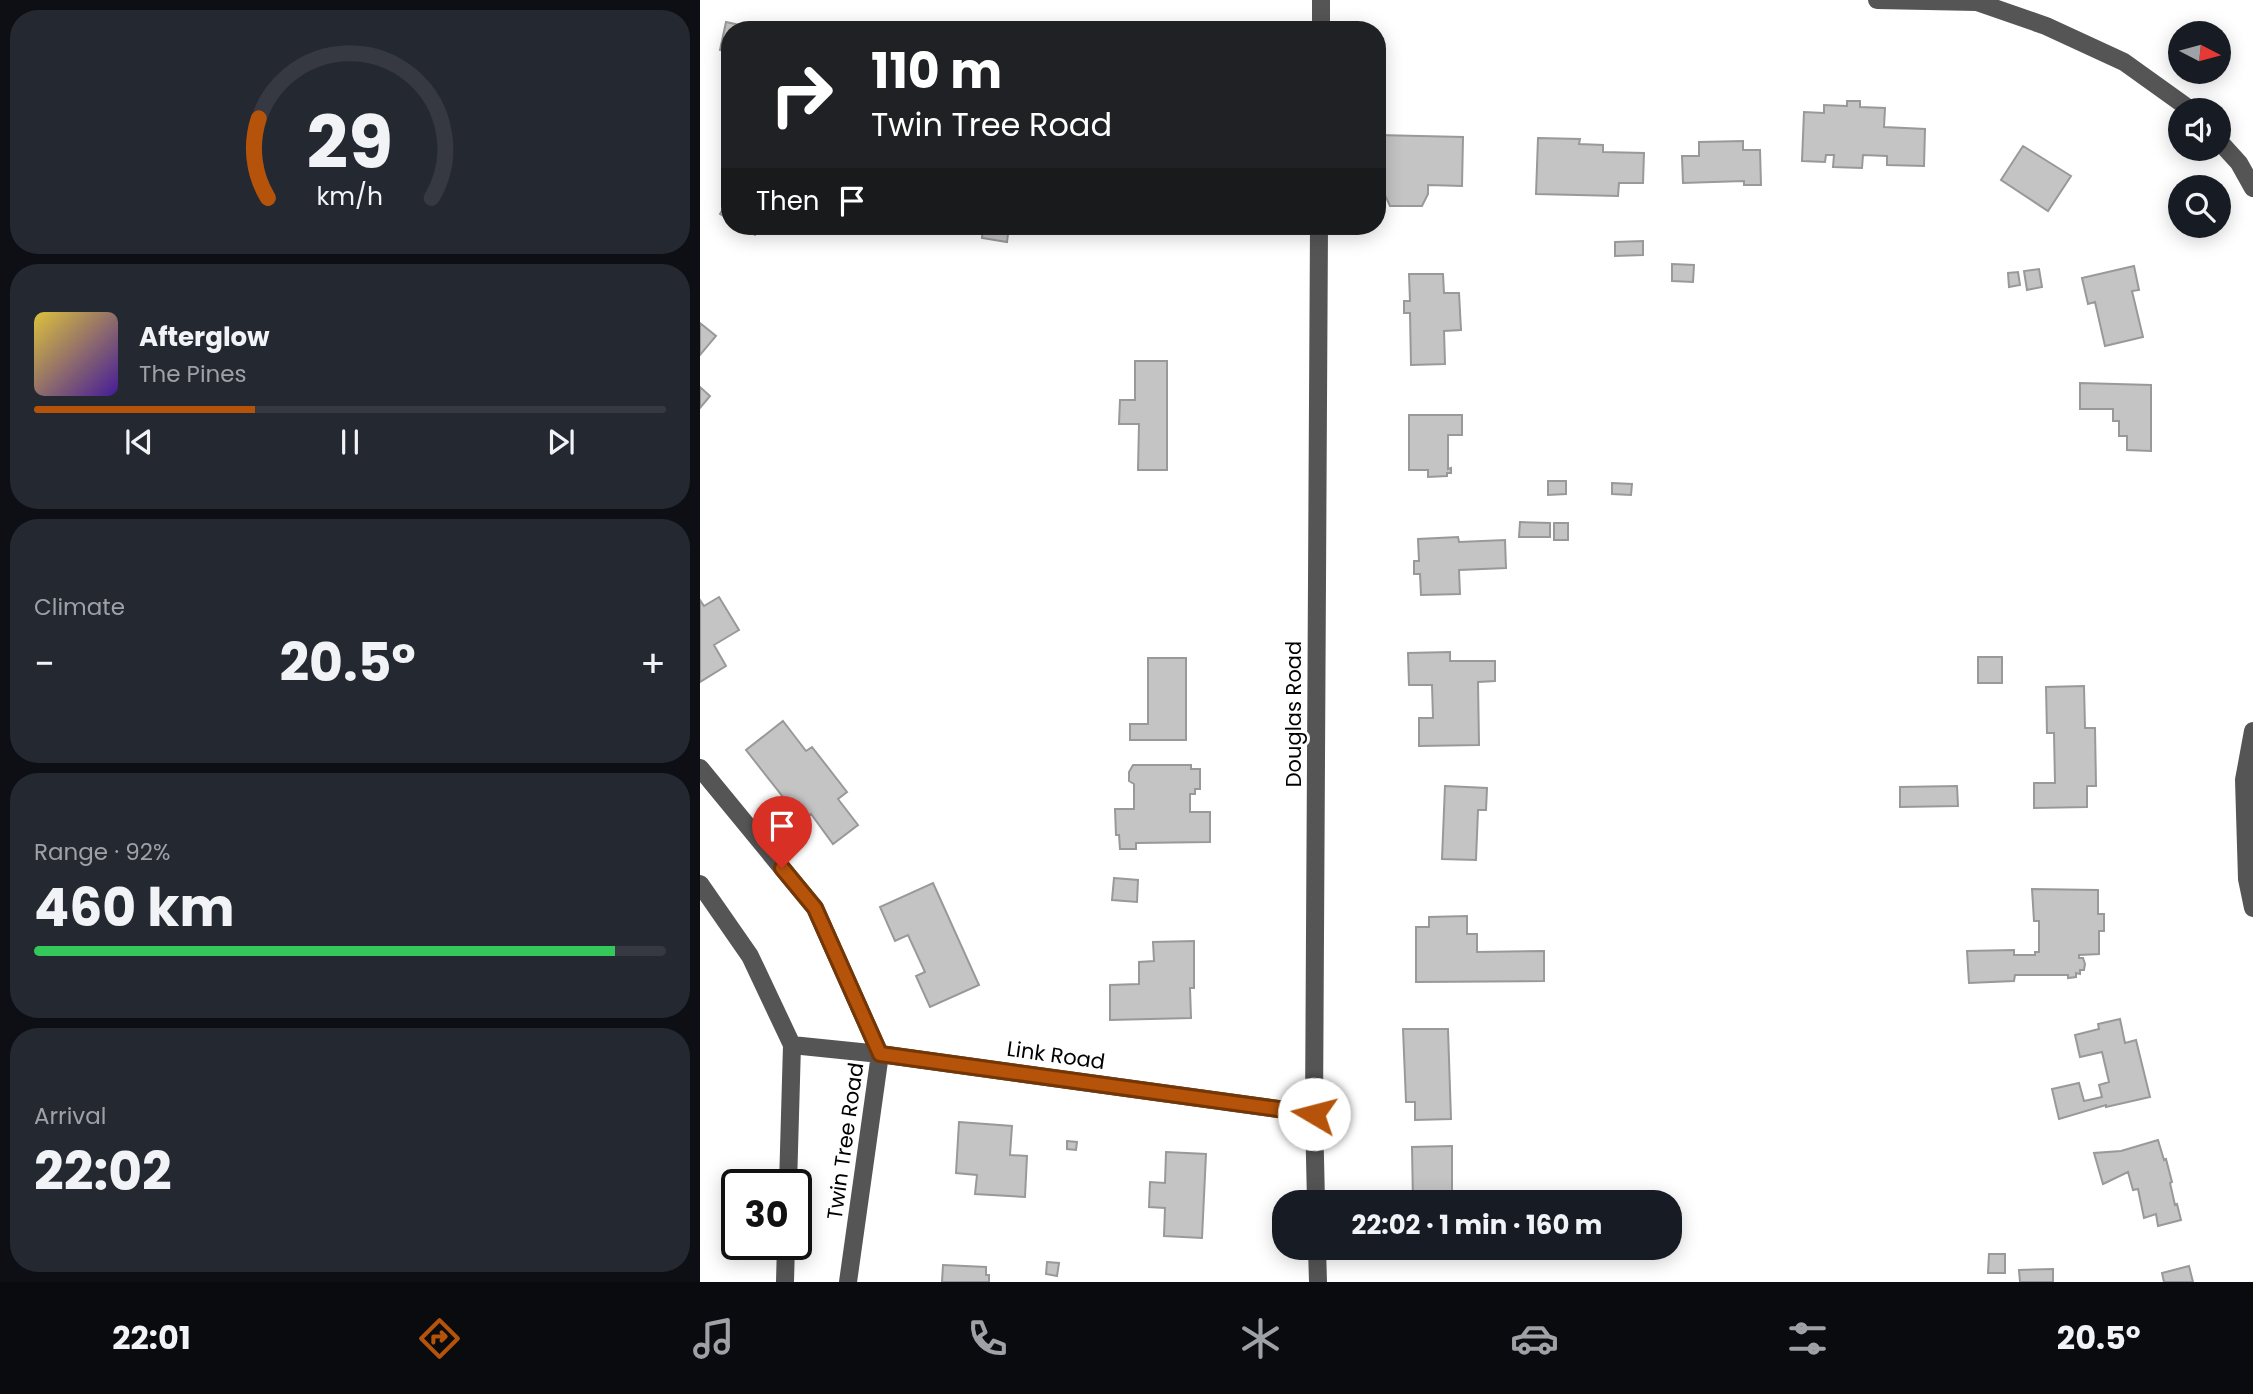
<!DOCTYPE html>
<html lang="en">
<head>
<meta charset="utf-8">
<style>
  body { margin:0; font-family:Poppins,sans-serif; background:#242831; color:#f1f3f6; height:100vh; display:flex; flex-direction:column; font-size:26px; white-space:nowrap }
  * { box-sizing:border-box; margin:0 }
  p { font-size:23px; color:#9ea1a6 }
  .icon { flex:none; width:38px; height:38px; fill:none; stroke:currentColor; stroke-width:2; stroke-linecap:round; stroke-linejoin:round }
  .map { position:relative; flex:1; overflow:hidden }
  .side { display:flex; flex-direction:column; gap:10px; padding:10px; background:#0d0f14; width:700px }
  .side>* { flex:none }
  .banner { position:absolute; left:21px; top:21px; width:665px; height:214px; border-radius:28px; box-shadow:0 4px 18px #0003; background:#202124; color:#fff; overflow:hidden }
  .needle { width:46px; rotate:96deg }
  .buttons { position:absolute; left:1468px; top:21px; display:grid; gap:14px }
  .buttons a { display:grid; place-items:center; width:63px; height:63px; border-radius:50%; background:#171b24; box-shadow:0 4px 18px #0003; font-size:35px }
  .speed { position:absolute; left:21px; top:1169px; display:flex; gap:14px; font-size:35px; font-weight:700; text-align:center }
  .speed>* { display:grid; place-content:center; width:91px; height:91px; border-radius:50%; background:#171b24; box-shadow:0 4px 18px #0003; line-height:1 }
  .speed .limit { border:4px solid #111; border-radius:10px; background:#fff; color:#111 }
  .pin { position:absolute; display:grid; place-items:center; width:60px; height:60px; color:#fff; margin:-72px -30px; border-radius:50% 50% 50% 0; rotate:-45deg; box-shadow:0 0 7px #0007 }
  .pin .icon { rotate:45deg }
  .me { position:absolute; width:77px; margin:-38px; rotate:278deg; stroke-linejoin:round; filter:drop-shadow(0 0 5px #0008) }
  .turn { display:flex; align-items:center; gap:24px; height:147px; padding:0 35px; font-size:32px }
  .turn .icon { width:91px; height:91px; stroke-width:2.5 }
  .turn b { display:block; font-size:49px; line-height:60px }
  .then { display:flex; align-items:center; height:66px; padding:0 35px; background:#0003; gap:14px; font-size:26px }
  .big { font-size:52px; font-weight:700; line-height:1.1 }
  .side .widget { flex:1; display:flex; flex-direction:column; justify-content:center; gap:10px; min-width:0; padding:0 24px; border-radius:28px; background:#242831 }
  .side .dial { align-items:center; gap:0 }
  .dial svg { height:182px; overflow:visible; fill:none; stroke:#363941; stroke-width:7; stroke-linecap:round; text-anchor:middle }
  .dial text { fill:#f1f3f6; stroke:none }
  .song { display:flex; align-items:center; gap:21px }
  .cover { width:84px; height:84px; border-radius:10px; background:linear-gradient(135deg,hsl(50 70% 55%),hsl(260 70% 35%)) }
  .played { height:7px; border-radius:4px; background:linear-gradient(90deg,#b45309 35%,#363941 35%) }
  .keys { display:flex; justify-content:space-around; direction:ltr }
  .heat { display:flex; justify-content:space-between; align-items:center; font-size:38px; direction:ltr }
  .charge { height:10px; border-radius:5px; background:linear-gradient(90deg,#34c759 92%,#363941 0) }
  .trip { position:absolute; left:572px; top:1190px; width:410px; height:70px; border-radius:28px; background:#171b24; box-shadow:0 4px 18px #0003; font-weight:700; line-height:70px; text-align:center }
  .menu { display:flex; height:112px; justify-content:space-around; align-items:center; background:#090b0e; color:#9ea1a6 }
  .menu .icon { width:49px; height:49px }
  .menu .current { color:#b45309 }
  .menu b { font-size:32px; color:#f1f3f6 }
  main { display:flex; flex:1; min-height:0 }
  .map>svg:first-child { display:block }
  .building { fill:#c4c4c4; stroke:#999; stroke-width:2 }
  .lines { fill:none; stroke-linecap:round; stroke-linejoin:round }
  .minor { stroke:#555; stroke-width:18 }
  .route-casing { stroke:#753606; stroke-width:18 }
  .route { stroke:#b45309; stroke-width:12 }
  .labels { text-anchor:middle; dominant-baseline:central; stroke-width:6; stroke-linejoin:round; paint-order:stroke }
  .street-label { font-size:21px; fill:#000; stroke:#fff }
</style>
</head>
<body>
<main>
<section class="side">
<div class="widget dial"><svg viewBox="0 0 100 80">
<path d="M14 69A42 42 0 1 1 86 69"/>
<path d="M14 69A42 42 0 0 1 10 34" stroke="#b45309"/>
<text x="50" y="56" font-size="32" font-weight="700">29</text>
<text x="50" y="72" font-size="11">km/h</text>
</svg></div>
<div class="widget">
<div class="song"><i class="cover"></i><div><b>Afterglow</b><p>The Pines</p></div></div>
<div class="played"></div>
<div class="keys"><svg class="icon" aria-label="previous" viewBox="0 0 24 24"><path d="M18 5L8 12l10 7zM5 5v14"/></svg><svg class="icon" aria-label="pause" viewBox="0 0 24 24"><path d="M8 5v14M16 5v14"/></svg><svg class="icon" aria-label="next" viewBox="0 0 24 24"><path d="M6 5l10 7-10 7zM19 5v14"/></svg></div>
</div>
<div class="widget"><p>Climate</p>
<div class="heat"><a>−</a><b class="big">20.5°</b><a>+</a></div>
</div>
<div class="widget"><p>Range · 92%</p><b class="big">460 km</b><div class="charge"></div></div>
<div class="widget"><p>Arrival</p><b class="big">22:02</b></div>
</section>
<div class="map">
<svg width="1553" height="1282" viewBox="0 0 1553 1282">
  <rect width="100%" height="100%" fill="#fff"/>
  <!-- building -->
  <path class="building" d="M26,22L63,30H30V52L20,50Z
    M1147,101H1160V107L1185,108L1184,127L1225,129L1224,166L1187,165V156L1163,155L1162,168L1133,167L1134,155H1126L1125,162L1102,161L1104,112L1124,113V105L1147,106Z
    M677,135L763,137L762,186L728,185V194L722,206H690L683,191V183H677Z
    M838,138L880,139L879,144L903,145V152L944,153L943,183H919L918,196L836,194Z
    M1043,141V150H1060L1061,185H1044V181L983,183L982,156H999V142Z
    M1323,146L1371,176L1348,211L1301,180Z
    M30,198V220L20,214Z
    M39,226H61L55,235Z
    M283,226H309L307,242L282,238Z
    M943,241V255L915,256V242Z
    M972,264L994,265L993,282L972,281Z
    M1434,266L1439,290L1432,291L1443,337L1405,346L1395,302L1388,304L1382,278Z
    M1339,269L1342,287L1327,290L1324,271Z
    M1318,272L1320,285L1309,287L1308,273Z
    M709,274H743L744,293H759L761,330L744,331L745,364L711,365L710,313H704V301H710Z
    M0,323L16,336L0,355Z
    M435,361H467V470H438L439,424H419L420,400H435Z
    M1380,383L1451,385V451L1427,450V436H1419V421H1413V409H1380Z
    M0,387L10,396L0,408Z
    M709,415H762V435H748V469L751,468V473H747V476L728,477V470H709Z
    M848,481H866V494L848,495Z
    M912,483L932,484L931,495L912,494Z
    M820,522L850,523V537H819Z
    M854,523H868V540H854Z
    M758,537L759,542L805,540L806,568L759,570L760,594L721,595L720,574H714V561H719L718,539Z
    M19,597L39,630L14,645L26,666L0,682V600L4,606Z
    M750,652V661H795V681L778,682L779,745L719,746V718H733L732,685H709L708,653Z
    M1278,657H1302V683H1278Z
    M448,658H486V740H430V724H448Z
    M1384,686L1385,728H1395L1396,786H1387V807L1334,808V783H1355L1354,733H1347L1346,687Z
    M83,721L106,751L112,747L147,792L138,799L158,825L133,844L111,814L102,821L46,750Z
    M433,765H491V769H500V789H495V794H490V812H510V842L436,843V849H420L419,835H416L415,809H434V784L429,781V772Z
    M745,786L787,788L786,810H778L776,860L742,859Z
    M1257,786L1258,806L1200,807V787Z
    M414,878L438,880L437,902L412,900Z
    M233,883L279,985L230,1007L216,976L225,972L208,935L195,941L180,907Z
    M1332,889L1398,890V914H1404V931H1399V954L1379,955V958H1383L1385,964L1384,970H1380V974L1376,973V977L1368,978V975H1315L1314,981L1269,983L1267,951L1314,950V955H1335V952H1339V921H1334Z
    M767,916V934H777V952L844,951V981L716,982V927H729V917Z
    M494,941V988H490L491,1018L410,1020V985L439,984V962L454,961L453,942Z
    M1420,1019L1425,1043L1436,1040L1450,1097L1406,1107V1105L1359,1119L1352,1089L1379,1083L1384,1101L1402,1097L1399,1085L1409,1082L1402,1052L1380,1057L1375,1035L1399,1029L1398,1024Z
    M703,1029H748L751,1119L715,1120V1102H706Z
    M259,1122L312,1126L310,1155L327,1156L325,1197L275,1194L277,1175L256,1173Z
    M1458,1140L1464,1160L1466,1159L1472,1182L1470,1183L1475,1205L1477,1204L1481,1220L1458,1226L1456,1214L1444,1218L1438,1189L1433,1190L1428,1172L1403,1184L1394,1153L1421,1151Z
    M367,1141L377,1142L376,1150L367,1149Z
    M752,1146V1202H713L712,1147Z
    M466,1152L506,1154L502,1238L464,1236L465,1208L449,1207L450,1182L465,1183Z
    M1289,1254H1305V1273H1288Z
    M347,1262L359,1263L357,1276L346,1274Z
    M243,1265L286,1267V1275H289V1282H242Z
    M1489,1266L1493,1282H1464L1462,1273Z
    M1353,1269V1282H1320L1319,1270Z"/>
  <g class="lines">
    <!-- minor -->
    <path class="minor" d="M1177,0L1277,2L1346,26L1424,62L1491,110
      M621,30V0
      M1519,141L1539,163L1553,188
      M1553,731L1544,780L1547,879L1553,908
      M0,768L115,908L180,1054L148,1282
      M0,884L50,956L92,1045L88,1185
      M92,1045L180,1054L614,1114
      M616,1202L614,1114L619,226
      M617,1248L618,1282
      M85,1282L86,1244"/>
  </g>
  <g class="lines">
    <defs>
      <path id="route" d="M82,868L115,908L180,1054L614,1114"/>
    </defs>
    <!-- route casing -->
    <use href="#route" class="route-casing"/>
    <!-- route -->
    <use href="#route" class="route"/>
  </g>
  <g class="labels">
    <!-- street labels -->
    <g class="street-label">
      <text transform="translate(593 714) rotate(-90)">Douglas Road</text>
      <text transform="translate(356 1055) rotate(8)">Link Road</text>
      <text transform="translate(145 1141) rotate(-82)">Twin Tree Road</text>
    </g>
  </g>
</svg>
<div class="buttons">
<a><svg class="needle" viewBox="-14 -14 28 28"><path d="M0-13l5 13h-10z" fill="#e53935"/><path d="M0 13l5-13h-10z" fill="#9ea1a6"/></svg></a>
<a><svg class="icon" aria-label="sound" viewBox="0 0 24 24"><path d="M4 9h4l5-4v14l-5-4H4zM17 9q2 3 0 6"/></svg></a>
<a><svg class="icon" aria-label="search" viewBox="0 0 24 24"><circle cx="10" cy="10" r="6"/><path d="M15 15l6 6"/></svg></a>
</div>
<div class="speed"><div class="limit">30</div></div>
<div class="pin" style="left:82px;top:868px;background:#d93025"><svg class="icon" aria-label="arrive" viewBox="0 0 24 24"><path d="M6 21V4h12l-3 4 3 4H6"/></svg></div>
<svg class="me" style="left:614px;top:1114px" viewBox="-20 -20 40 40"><circle r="19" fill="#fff"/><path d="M0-13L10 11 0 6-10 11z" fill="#b45309"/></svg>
<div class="trip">22:02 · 1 min · 160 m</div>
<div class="banner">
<div class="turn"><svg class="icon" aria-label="right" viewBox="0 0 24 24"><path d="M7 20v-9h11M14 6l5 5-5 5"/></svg><div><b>110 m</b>Twin Tree Road</div></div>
<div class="then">Then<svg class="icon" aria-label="arrive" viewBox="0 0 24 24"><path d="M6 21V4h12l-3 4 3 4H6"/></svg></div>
</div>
</div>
</main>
<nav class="menu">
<b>22:01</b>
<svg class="icon current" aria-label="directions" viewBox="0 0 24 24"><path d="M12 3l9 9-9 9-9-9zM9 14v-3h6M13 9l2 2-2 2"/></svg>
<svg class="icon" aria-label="music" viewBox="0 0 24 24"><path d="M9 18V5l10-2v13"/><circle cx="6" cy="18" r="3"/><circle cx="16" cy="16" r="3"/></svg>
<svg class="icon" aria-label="phone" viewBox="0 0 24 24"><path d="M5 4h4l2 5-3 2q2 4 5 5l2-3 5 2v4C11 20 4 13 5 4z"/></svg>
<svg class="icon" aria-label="climate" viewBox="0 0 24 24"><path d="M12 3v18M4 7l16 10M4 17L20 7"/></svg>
<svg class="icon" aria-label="car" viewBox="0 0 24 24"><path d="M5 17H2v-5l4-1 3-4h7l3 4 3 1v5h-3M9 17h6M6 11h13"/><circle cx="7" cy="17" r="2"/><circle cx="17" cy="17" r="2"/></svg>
<svg class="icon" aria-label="filters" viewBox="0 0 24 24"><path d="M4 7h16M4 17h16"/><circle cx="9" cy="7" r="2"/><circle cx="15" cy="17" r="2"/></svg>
<b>20.5°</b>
</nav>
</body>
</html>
